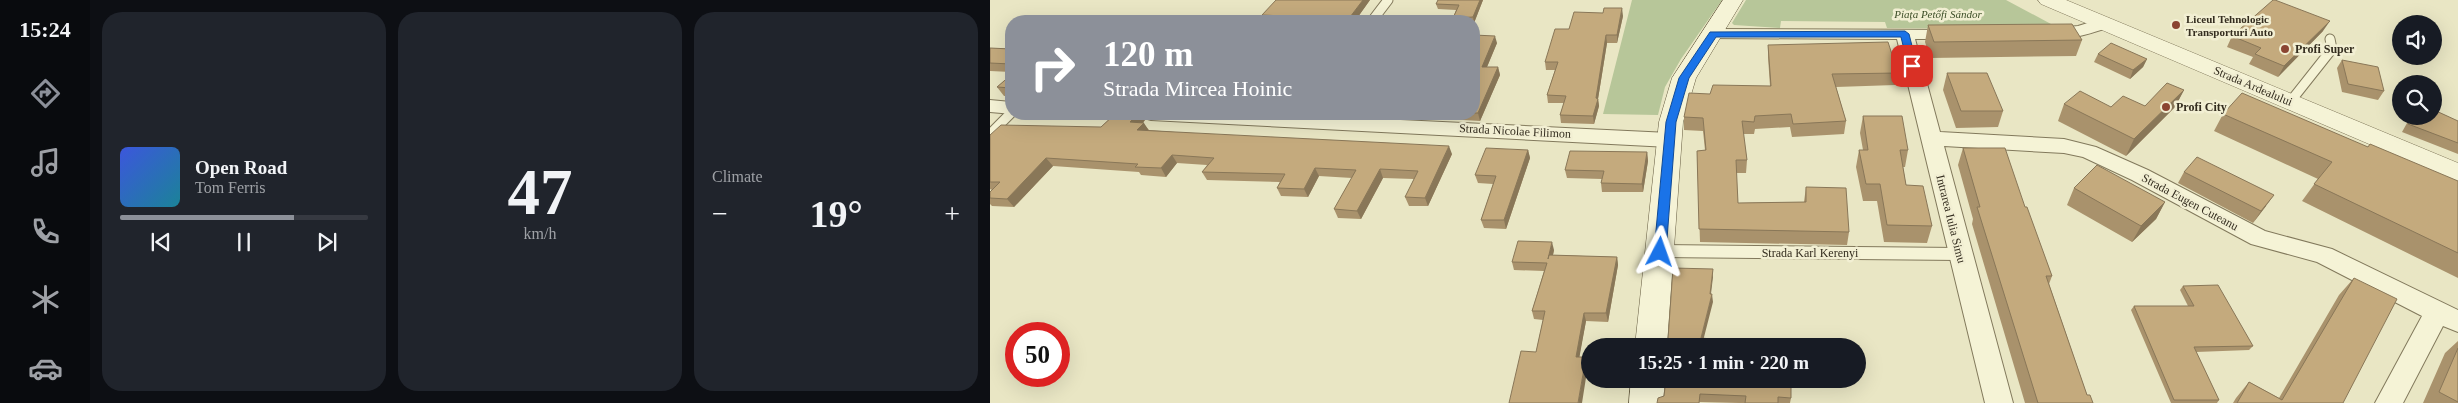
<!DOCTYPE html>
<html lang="en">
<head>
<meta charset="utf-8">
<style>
  body { margin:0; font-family:"Times New Roman",serif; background:#20242c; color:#f1f3f6; height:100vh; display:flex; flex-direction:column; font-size:19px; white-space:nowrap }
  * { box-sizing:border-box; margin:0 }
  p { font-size:16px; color:#9ea1a6 }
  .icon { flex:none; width:28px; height:28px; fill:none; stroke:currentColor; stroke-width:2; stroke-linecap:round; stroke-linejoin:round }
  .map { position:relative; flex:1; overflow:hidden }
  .panel { display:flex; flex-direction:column; gap:12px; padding:12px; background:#0d0f14; width:900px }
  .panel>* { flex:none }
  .guide { position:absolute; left:15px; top:15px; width:475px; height:105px; border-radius:20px; box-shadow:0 5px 20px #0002; background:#8c9099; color:#fff; overflow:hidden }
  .controls { position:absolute; left:1402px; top:15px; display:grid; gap:10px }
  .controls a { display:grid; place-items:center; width:50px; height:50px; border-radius:50%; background:#171b24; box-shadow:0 5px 20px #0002; font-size:25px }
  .speed { position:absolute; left:15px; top:322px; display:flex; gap:10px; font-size:25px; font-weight:700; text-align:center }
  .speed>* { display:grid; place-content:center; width:65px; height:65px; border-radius:50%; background:#171b24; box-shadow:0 5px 20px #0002; line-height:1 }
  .speed .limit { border:8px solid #d22; background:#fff; color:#111 }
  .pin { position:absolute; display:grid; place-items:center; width:42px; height:42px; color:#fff; margin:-21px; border-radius:10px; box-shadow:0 2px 8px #0006 }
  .me { position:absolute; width:55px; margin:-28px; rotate:4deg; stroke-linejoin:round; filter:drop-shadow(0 0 4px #0008) }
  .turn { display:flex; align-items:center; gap:18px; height:105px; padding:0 15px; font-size:22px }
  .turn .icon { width:65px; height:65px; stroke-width:2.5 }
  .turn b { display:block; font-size:35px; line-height:42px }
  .big { font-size:38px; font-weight:800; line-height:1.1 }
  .panel .card { flex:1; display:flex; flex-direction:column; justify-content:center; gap:8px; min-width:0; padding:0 18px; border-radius:20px; background:#20242c }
  .panel .dial { align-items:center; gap:0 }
  .dial b { font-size:65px; line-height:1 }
  .song { display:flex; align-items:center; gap:15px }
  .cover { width:60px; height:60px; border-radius:8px; background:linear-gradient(135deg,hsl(230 70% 55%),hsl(190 70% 35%)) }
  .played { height:5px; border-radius:2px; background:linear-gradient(90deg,#8c9099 70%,#363941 70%) }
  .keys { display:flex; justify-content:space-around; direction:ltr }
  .heat { display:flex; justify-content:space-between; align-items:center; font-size:28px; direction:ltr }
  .panel .tiles { flex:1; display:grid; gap:12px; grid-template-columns:repeat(3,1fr) }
  .trip { position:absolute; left:591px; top:338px; width:285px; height:50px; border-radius:25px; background:#171b24; box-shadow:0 5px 20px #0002; font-weight:800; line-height:50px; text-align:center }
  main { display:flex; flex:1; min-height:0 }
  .tabs { display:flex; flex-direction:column; width:90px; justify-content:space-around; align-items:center; background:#090b0e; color:#9ea1a6 }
  .tabs .icon { width:35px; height:35px }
  .tabs .on { color:#8c9099 }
  .tabs b { font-size:22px; color:#f1f3f6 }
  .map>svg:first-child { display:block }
  .green { fill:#b7c699 }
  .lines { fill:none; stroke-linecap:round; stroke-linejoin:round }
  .service-far1-casing { stroke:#82795c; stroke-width:11 }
  .service-casing { stroke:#82795c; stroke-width:14 }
  .minor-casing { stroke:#82795c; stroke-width:2 }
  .tertiary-casing { stroke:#82795c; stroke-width:1 }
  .secondary-casing { stroke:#645a3f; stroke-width:1 }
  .service-far1 { stroke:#f5f3d6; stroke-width:9 }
  .service { stroke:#f5f3d6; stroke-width:12 }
  .minor { fill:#f5f3d6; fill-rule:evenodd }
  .tertiary { fill:#f5f3d6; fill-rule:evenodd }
  .secondary { fill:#f5f3d6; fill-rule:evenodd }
  .wall { fill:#a9926c }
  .shaded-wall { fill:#897758 }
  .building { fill:#c4aa7d; stroke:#897758 }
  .route { fill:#1a73e8; stroke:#114b97 }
  .poi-dot { fill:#8b4532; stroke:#f2efd3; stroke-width:2 }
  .labels { text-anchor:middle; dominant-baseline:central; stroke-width:5; stroke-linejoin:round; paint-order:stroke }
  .far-park-label { font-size:11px; font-style:italic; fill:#3c4e27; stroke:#f2efd3 }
  .far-poi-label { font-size:11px; font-weight:bold; fill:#342d1f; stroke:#f2efd3; text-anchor:start }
  .poi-label { font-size:12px; font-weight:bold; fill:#342d1f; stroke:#f2efd3; text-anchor:start }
  .street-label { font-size:12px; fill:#342d1f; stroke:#f2efd3 }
</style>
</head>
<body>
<main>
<nav class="tabs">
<b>15:24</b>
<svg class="icon on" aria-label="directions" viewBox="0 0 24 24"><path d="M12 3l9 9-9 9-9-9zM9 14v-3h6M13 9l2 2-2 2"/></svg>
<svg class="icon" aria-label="music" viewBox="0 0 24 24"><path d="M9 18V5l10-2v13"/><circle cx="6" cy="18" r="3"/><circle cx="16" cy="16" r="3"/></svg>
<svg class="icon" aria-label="phone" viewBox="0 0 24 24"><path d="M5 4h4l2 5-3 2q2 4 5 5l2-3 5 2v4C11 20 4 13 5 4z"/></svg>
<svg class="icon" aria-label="climate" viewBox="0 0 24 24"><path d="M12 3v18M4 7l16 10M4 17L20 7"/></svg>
<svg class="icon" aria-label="car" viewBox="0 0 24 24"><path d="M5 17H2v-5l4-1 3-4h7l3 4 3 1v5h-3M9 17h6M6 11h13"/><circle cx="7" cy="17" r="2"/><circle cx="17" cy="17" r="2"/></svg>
</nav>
<section class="panel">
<div class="tiles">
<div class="card">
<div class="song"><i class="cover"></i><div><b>Open Road</b><p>Tom Ferris</p></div></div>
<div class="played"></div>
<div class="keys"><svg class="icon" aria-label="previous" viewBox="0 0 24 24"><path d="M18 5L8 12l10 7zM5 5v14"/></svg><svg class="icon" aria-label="pause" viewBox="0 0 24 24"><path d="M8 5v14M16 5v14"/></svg><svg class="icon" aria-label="next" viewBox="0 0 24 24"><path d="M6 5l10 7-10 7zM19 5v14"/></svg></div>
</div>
<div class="card dial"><b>47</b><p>km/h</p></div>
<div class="card"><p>Climate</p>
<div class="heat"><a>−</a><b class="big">19°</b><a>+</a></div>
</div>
</div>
</section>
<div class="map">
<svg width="1468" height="403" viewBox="0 0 1468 403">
  <rect width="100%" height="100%" fill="#e9e6c4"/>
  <!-- green -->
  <path class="green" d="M642,0H732L691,59L675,87L668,115L613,114Z
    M756,0H1016L1061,24L1059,29L897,28L895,22L791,21L790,28L744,25L742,23Z"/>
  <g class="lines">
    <defs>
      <path id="service-far1" d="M382,21L398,0
        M1300,102L1342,49L1340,39
        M0,134L21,113"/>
      <path id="service" d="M670,251L969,254"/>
      <path id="minor" d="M1114,18L1120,19L1123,23L1120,27C1099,34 1072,43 1050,38L1047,34L1050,30L1088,26Z
        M723,29L973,30L976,34L973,38L967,39H925L950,132L1074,139L1106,147L1158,170L1275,231L1342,249L1468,310V332L1453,326L1413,403H1385L1432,316L1327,262L1261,244L1142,180L1093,157L1074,153L954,146L1023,403H995L907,39L717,38L714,34L717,30Z
        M0,100L21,102L23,114L0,112Z
        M151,114H285L679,133L686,135L689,140L686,145L679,147L161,120L154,118Z"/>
      <path id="tertiary" d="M1048,0H1076L1468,163V182L1051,4Z"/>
      <path id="secondary" d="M733,0H753L706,78L693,122L677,346H645L669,122L682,78Z
        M641,379H675L673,403H639Z"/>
    </defs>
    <!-- service-far1 casing -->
    <use href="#service-far1" class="service-far1-casing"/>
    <!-- service casing -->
    <use href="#service" class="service-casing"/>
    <!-- minor casing -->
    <use href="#minor" class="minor-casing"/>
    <!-- tertiary casing -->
    <use href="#tertiary" class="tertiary-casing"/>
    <!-- secondary casing -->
    <use href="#secondary" class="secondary-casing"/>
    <!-- service-far1 -->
    <use href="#service-far1" class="service-far1"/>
    <!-- service -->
    <use href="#service" class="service"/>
    <!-- minor -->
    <use href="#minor" class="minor"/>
    <!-- tertiary -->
    <use href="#tertiary" class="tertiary"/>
    <!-- secondary -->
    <use href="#secondary" class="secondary"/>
  </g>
  <!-- wall -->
  <path class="wall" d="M380,0L365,21H274L272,15Z
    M448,0H493L484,23V21H464L463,18L466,10L448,9L446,4Z
    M633,16L627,43H617L608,99L609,106L604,124L571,123L570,115L574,103H558L557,95L565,70H556L555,62Z
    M938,25L1092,40L1086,56L940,58L935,42Z
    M1333,31L1288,77L1259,64L1263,57L1237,47L1242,36Z
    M484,36L507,43L497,67H508L510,75L490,121L374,114H484Z
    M778,45L908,73L905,85L846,87L856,121L854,134L802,137L800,127L765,129L764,134H753L757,160L756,173H746L748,203L814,202L816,187L859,232L857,245L710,242L707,151L715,150L713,131L694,130V117L780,86L778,57Z
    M0,48L21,49V72L0,71Z
    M1108,54L1157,59L1153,67L1140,79L1104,62Z
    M1352,60L1394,91L1388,100L1352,92L1347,68Z
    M957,73L1013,111L1008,127L966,128L953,90Z
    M21,75V96H14L7,87Z
    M1194,90L1185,107L1136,156L1068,121L1074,104L1121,107L1155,106Z
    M125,114H151L155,120L153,123L159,130L462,154L438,206H419L415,197L424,179L393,178L371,219L348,218L344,209L362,178L329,176L318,197L291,196L287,188L290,182L217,180L212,172L217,165L187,163L176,177L151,175L149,172L63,166L24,207L2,206L0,204V192L2,190L0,189V135L111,127Z
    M1233,114L1378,147L1468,181V278L1312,201L1328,179L1224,131Z
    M873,116L918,150L915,167H913L916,185L942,226L937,243L894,242L887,201H873L866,167L869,150H873L870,133Z
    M1421,116H1444L1468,121V154L1412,132Z
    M973,148L1035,207L1062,276L1059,284L1097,395L1103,403H1035L982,224L983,219L968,165Z
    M538,150L540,158L516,229L494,228L491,220L503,184L488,183L485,175Z
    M657,152L658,161L653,192H612L611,183L612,179L577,178L575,170Z
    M1194,172L1276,206L1263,223L1188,183Z
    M1084,188L1175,202L1166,219L1142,242L1077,205Z
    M564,250L563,255L627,257L628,265L618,322L596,321L589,357H596L598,365L546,352L553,320L544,319L542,311L554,271L524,270L522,262Z
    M1364,278L1353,403H1243L1246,398L1259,382L1289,398L1349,295Z
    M1193,286L1263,346L1259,350L1206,352L1229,400L1227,403H1181L1141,310L1144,306H1198L1190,290Z
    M1468,341V403H1433L1455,353Z
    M676,379L801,398L800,403H749L710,402L674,396Z"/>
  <!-- shaded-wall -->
  <path class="shaded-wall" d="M373,0H380L365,21H357Z
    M490,0H493L484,23L483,17Z
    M632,8L633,16L627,43V35Z
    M1340,21L1333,31L1288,77L1294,66Z
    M616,35L617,43L608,99L609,106L604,124L603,116Z
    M505,36L507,43L494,74L492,67Z
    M1157,59L1153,67L1140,79L1143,70Z
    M508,67L510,75L490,121L488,113Z
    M1194,90L1185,107L1136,156L1144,139Z
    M148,114H151L155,120L146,130L140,122Z
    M154,123L159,131L147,130Z
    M459,146L462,154L438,206L435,198Z
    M538,150L540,158L516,229L514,220Z
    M657,152L658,161L653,192L652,184Z
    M182,155L187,163L176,177L171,168Z
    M56,158L63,166L24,207L17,199Z
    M325,168L329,176L318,197L314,189Z
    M390,169L393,178L371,219L367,211Z
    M1284,195L1276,206L1263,223L1271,211Z
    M1175,202L1166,219L1142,242L1151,226Z
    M562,242L564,250L560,268L558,259Z
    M627,257L628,265L618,322L616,313Z
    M723,269V277L720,302V294Z
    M722,294L723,302L712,345L711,338Z
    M594,313L596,321L588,365L586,357Z
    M596,357L598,365L592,403H588Z"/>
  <!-- building -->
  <path class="building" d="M286,0H373L357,21H335L337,18L272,15Z
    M448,0H490L483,17L463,18L469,5L446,4Z
    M1283,0H1285L1340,21L1294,66L1265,54L1271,48L1242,36Z
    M614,8H632L627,35H616L606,98L608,99L603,116L570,115L576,96L557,95L568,62H555L565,29H579L584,12L613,13Z
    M1082,24L1092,40L944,42L938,25Z
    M484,35L505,36L492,67H508L488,113H484Z
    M898,42L908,73L842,74L856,121L803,124L801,114L765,116L764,122L752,121L757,160H746L748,203L816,202V187L856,188L859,232L709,229L707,151L716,150L713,118L694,117L699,93L720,94L723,85L781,86L778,45Z
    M1121,43L1157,59L1143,70L1108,54Z
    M0,48L21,49V64L0,63Z
    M1352,60L1388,67L1394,91L1358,84Z
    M957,73H997L1013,111H971Z
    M21,75V88L7,87Z
    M1177,83L1194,90L1144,139L1074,104L1090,91L1121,107L1133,96L1155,106Z
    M1252,93L1378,147L1380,144L1468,181V253L1324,184L1342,162L1233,114Z
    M1444,110L1468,121V143L1418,124L1423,116H1444Z
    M125,114H148L140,122L154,123L147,130L459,146L435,198L415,197L428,171L390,169L367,211L344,209L366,170L325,168L314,189L287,188L295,174L212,172L224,158L182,155L171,168L145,167L148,164L56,158L17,199L0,198V192L10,182H0V135L11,125L111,127Z
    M873,116H912L918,150H910L916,185L933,186L942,226L897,225L890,184H876L869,150H878Z
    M496,148L538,150L514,220H491L506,176L485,175Z
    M973,148H1015L1035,207H1037L1062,276H1056L1097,395H1100L1103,403H1048L987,207H990Z
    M580,151L657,152L652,184L611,183L614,171L575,170Z
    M1207,157L1284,195L1271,211L1194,172Z
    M1107,165L1175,202L1151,226L1084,188Z
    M528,241L562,242L558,259L559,255L627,257L616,313H594L586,357H596L588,403H519L531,351L546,352L555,311H542L557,263L522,262Z
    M683,268L723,269L720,294H722L711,338L733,340V346H672L673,340L678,339Z
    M1364,278L1407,299L1353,403H1247L1259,382L1292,400Z
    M1228,285L1263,346L1204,347L1229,400H1184L1144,306H1204L1193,286Z
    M1468,348V402L1449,392Z
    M676,379H801V398L788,397V403H755L756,396L710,394L709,403H667L668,398L674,396Z"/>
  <!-- route -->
  <path class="route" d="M915,31L919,34L927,66L926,68L918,66L911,37H726L699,78L686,122L676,252L675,255H666L664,252L676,122L689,78L720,32Z"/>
  <!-- markers -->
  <g class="poi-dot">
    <circle cx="1186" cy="25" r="5"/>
    <circle cx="1295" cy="49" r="5"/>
    <circle cx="1176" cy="107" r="5"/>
  </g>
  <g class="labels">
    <!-- far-park labels -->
    <g class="far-park-label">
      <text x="948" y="14">Piața Petőfi Sándor</text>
    </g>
    <!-- far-poi labels -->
    <g class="far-poi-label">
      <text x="1196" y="19">Liceul Tehnologic<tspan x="1196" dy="13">Transporturi Auto</tspan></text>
    </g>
    <!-- poi labels -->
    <g class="poi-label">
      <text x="1305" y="49">Profi Super</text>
      <text x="1186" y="107">Profi City</text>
    </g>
    <!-- street labels -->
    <g class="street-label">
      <text transform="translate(1263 86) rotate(23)">Strada Ardealului</text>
      <text transform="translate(525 131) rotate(3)">Strada Nicolae Filimon</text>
      <text transform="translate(1200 202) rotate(28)">Strada Eugen Cuteanu</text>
      <text transform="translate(961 219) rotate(76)">Intrarea Iulia Simu</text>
      <text x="820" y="253">Strada Karl Kerenyi</text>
    </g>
  </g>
</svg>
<div class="controls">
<a><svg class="icon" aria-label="sound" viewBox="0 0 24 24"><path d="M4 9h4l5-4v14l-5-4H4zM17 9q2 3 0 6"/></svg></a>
<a><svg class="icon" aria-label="search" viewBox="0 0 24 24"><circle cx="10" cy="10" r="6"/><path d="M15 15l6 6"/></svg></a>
</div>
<div class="speed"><div class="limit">50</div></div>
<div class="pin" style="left:922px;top:66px;background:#d93025"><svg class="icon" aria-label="arrive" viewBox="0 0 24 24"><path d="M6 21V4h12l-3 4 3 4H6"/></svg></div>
<svg class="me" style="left:670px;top:252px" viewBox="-20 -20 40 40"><path d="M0-17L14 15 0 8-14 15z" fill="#1a73e8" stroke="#fff" stroke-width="4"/></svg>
<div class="trip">15:25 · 1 min · 220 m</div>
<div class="guide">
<div class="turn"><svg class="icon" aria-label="right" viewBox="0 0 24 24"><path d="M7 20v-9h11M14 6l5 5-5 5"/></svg><div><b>120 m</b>Strada Mircea Hoinic</div></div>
</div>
</div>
</main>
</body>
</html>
